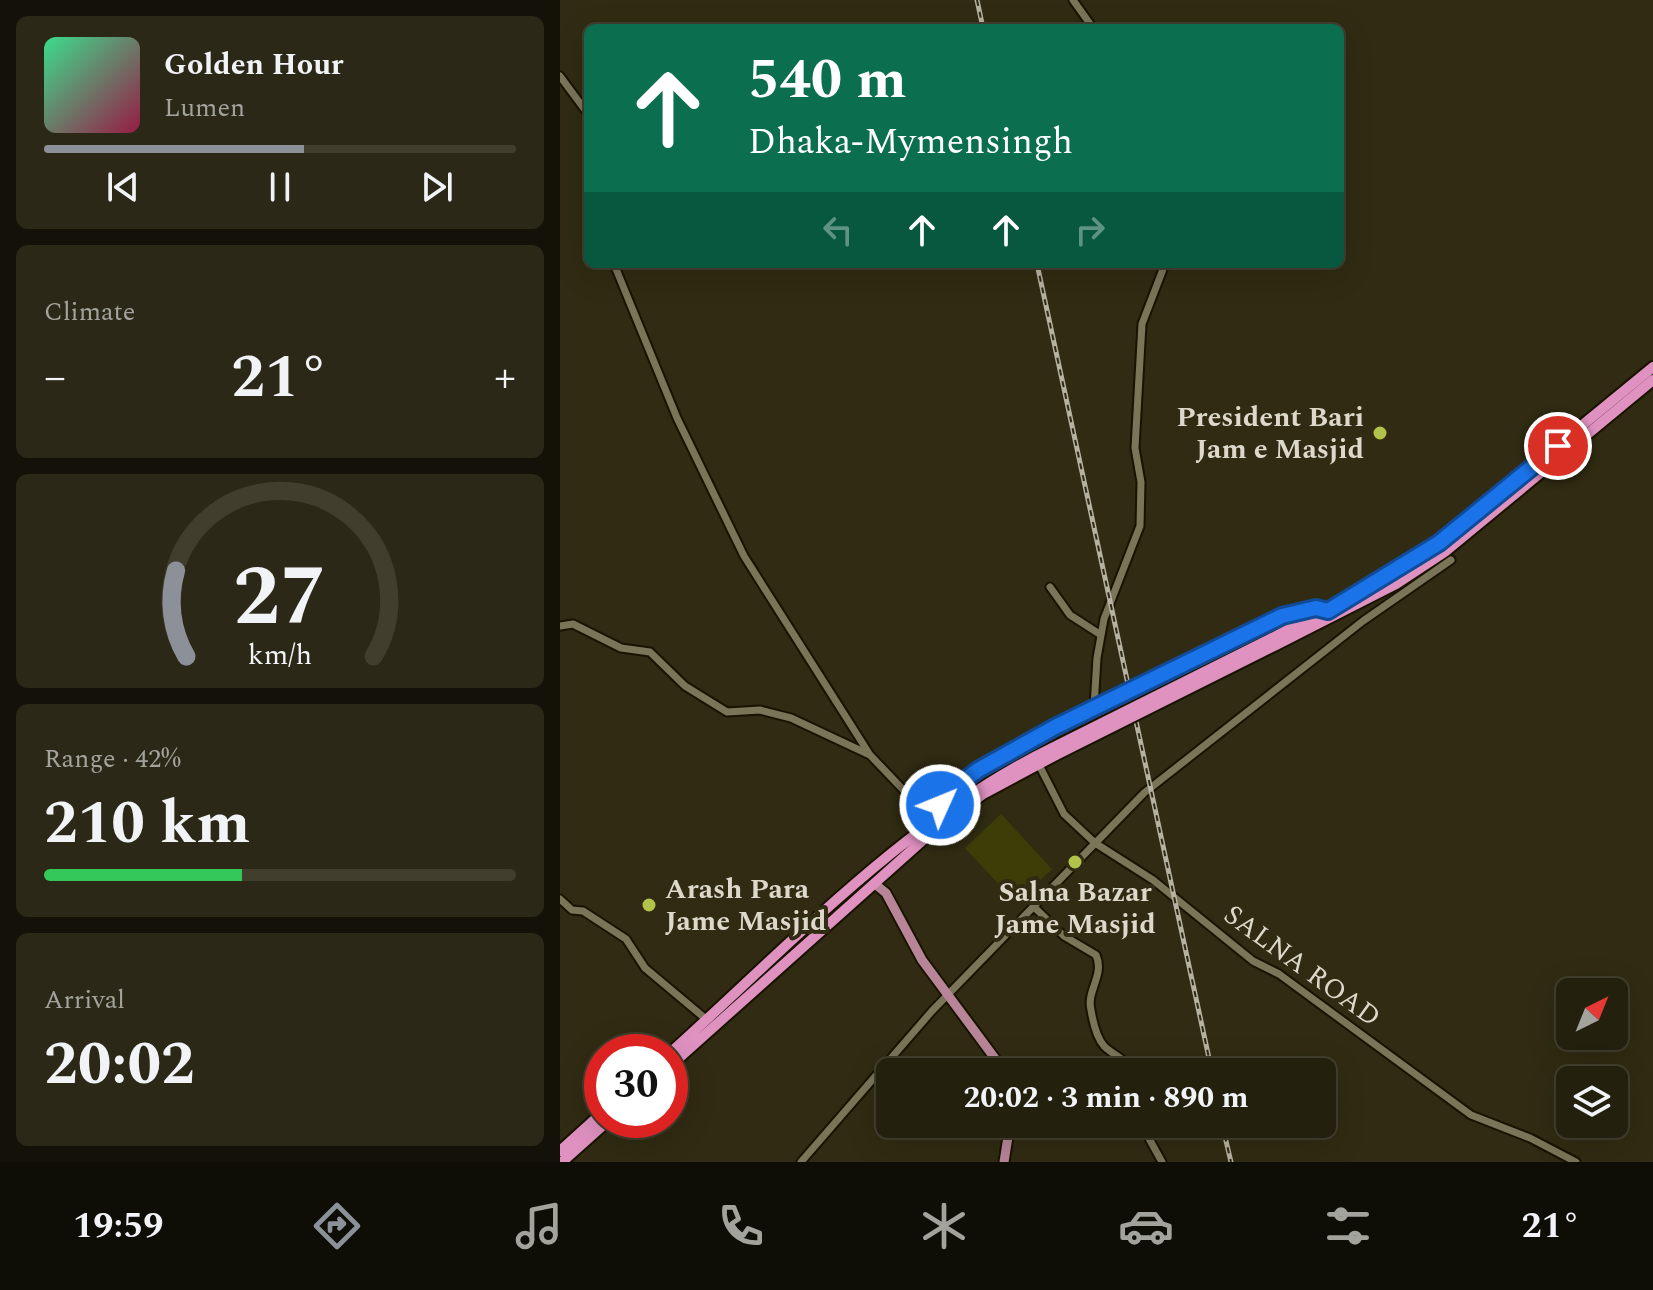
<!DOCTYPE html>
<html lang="en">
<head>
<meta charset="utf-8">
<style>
  body { margin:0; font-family:Spectral,serif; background:#2c2817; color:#f1f3f6; height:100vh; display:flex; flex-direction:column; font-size:30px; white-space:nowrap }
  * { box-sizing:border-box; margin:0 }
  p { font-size:26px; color:#a3a39e }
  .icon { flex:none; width:44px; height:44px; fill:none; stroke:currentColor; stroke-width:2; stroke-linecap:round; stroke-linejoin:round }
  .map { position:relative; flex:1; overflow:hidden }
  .panel { display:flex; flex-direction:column; gap:16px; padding:16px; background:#141208; width:560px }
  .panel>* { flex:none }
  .guide { position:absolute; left:24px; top:24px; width:760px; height:244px; border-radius:12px; box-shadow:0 8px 32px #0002,0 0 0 2px #413e2e; background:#0b6e4f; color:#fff; overflow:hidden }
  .needle { width:52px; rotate:43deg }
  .tools { position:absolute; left:996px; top:978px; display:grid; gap:16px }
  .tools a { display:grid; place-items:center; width:72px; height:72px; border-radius:12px; background:#24200e; box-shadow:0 8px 32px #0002,0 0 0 2px #413e2e; font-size:40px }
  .speed { position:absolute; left:24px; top:1034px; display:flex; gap:16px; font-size:40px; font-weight:700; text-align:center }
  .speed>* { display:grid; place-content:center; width:104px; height:104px; border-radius:50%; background:#24200e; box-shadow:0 8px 32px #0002,0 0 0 2px #413e2e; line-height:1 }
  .speed .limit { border:12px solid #d22; background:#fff; color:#111 }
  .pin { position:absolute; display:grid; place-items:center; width:68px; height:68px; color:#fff; margin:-34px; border:4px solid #fff; border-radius:50%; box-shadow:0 2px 8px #0007 }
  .me { position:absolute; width:88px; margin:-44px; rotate:46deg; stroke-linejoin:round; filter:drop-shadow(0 0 6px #0008) }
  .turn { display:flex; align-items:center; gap:28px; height:168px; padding:0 32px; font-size:36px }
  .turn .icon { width:104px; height:104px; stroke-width:2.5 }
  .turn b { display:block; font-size:56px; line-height:68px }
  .lanes { display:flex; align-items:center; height:76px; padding:0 32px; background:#0003; justify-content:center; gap:40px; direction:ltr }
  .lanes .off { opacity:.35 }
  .big { font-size:60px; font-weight:700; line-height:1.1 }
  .panel .tile { flex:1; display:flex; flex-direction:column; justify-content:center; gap:12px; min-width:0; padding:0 28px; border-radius:12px; background:#2c2817 }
  .panel .dial { align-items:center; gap:0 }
  .dial svg { height:208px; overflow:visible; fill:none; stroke:#413e2e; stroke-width:7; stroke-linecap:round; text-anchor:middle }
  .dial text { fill:#f1f3f6; stroke:none }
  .song { display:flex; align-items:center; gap:24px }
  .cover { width:96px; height:96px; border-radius:12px; background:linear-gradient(135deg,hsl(150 70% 55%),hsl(340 70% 35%)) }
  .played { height:8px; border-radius:4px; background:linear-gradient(90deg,#8c9099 55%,#413e2e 55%) }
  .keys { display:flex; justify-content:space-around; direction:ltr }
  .heat { display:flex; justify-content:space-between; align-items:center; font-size:44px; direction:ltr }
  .charge { height:12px; border-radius:6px; background:linear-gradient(90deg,#34c759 42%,#413e2e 0) }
  .trip { position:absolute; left:316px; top:1058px; width:460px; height:80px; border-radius:12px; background:#24200e; box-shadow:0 8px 32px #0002,0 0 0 2px #413e2e; font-weight:700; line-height:80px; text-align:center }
  .tab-bar { display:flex; height:128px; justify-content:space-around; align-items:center; background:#0e0d06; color:#a3a39e }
  .tab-bar .icon { width:56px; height:56px }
  .tab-bar .current { color:#8c9099 }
  .tab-bar b { font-size:36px; color:#f1f3f6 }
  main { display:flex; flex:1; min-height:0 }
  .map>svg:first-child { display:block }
  .green { fill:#3c3d07 }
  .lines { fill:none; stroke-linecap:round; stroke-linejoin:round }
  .minor-casing { stroke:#181300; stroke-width:11 }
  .major-casing { stroke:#181300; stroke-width:13 }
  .highway-casing { stroke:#181300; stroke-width:14 }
  .minor { stroke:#7a7459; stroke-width:7 }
  .major { stroke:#b78597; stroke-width:9 }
  .highway { stroke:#df91c0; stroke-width:10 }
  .rail-casing { stroke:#b5b2a1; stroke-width:5 }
  .rail { stroke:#302b12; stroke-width:2; stroke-dasharray:6; stroke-linecap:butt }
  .highway-bridge-casing { stroke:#181300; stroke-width:14; stroke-linecap:butt }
  .highway-bridge { stroke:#df91c0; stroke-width:10 }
  .route-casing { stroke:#114b97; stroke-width:20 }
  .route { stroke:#1a73e8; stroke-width:14 }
  .poi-dot { fill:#b2c34c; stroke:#302b12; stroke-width:3 }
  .labels { text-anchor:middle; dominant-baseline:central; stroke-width:8; stroke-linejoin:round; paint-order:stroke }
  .poi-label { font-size:28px; font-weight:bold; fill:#dcd9cb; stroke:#302b12; text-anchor:end }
  .street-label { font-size:28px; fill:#dcd9cb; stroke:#302b12 }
</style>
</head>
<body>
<main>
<section class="panel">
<div class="tile">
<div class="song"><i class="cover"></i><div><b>Golden Hour</b><p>Lumen</p></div></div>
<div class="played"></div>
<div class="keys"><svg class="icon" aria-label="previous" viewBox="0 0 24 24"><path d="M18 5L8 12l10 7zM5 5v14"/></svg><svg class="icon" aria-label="pause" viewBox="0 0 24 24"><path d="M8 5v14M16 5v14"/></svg><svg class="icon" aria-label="next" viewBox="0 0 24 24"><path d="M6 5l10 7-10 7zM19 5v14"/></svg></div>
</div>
<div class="tile"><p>Climate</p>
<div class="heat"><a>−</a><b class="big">21°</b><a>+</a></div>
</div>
<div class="tile dial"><svg viewBox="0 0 100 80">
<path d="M14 69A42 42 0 1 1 86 69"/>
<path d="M14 69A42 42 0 0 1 10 36" stroke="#8c9099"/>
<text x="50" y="56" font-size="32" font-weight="700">27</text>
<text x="50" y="72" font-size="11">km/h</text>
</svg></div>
<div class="tile"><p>Range · 42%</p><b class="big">210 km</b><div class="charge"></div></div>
<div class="tile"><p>Arrival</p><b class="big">20:02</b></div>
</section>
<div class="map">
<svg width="1093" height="1162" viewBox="0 0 1093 1162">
  <rect width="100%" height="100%" fill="#302b12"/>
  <!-- green -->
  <path class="green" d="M441,814L492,869L456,903L405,848Z"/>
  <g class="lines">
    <defs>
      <path id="minor" d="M513,0L533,28
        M0,76L28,114
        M54,264L117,418L184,556L310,755
        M490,587L510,615L541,635
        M0,626L13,624L61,648L90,652L125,686L167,712L200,710L231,718L310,755L373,821
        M534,707L537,658L544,619L580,526L581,482L575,448L582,324L605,264
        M478,763L504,814L535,843L593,880L693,961L719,974L911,1115L970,1138L1016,1162
        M385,813L379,801L390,790L495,727L722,616L756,608L766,611
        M0,899L12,910L23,911L66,939L85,968L147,1020
        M474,907L504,936L536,955C545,975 526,991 531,1010C533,1022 536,1037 544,1046C554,1056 565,1057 570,1072
        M581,1124L602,1162
        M241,1162L372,1011L584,793L803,621L891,560"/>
      <path id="major" d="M315,884L326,893L362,960L445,1072
        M444,1162L450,1124"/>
      <path id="highway" d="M712,638L830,576L879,543L1093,367
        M716,645L836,584L886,551L1093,380
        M110,1053C228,947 349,817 492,748
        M110,1066L363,840L423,794L496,755
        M0,1151L42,1113
        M2,1162L49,1120"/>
    </defs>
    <!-- minor casing -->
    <use href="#minor" class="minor-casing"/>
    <!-- major casing -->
    <use href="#major" class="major-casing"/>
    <!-- highway casing -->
    <use href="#highway" class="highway-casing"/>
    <!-- minor -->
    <use href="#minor" class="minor"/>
    <!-- major -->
    <use href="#major" class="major"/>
    <!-- highway -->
    <use href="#highway" class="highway"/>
    <defs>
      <path id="rail" d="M417,0L423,28
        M477,264L652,1072
        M662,1124L671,1162"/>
    </defs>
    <!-- rail casing -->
    <use href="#rail" class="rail-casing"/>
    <!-- rail -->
    <use href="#rail" class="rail"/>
    <defs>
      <path id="highway-bridge" d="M492,748L712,638
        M496,755L716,645"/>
    </defs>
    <!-- highway-bridge casing -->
    <use href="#highway-bridge" class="highway-bridge-casing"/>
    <!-- highway-bridge -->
    <use href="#highway-bridge" class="highway-bridge"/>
  </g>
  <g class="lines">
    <defs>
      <path id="route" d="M380,805L381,798L418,770L495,727L722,616L756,608L768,611L879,543L998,446"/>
    </defs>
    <!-- route casing -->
    <use href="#route" class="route-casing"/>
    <!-- route -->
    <use href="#route" class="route"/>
  </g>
  <!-- markers -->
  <g class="poi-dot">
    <circle cx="820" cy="433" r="8"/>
    <circle cx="515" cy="862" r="8"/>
    <circle cx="89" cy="905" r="8"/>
  </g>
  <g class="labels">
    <!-- poi labels -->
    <g class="poi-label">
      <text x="804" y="417">President Bari<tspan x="804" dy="32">Jam e Masjid</tspan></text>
      <text x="105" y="889" text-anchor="start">Arash Para<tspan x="105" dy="32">Jame Masjid</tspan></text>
      <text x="515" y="892" text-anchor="middle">Salna Bazar<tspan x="515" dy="32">Jame Masjid</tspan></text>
    </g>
    <!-- street labels -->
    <g class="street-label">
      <text transform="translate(742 966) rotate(36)">SALNA ROAD</text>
    </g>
  </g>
</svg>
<div class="tools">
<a><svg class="needle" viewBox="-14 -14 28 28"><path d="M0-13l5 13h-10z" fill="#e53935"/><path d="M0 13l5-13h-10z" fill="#a3a39e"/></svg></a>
<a><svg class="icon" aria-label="layers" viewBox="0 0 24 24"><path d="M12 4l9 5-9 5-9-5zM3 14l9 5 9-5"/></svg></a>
</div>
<div class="speed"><div class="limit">30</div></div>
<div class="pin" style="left:998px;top:446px;background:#d93025"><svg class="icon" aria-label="arrive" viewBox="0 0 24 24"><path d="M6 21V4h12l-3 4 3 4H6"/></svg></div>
<svg class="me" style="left:380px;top:805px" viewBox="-20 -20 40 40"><circle r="17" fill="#1a73e8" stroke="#fff" stroke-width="3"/><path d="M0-11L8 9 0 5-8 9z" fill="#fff"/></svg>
<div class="trip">20:02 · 3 min · 890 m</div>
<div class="guide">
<div class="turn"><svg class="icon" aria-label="ahead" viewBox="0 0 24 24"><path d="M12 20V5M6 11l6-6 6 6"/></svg><div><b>540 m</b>Dhaka-Mymensingh</div></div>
<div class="lanes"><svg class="icon off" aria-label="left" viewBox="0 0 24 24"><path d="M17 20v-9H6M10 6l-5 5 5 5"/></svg><svg class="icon" aria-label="ahead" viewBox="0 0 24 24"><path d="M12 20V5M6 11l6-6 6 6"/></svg><svg class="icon" aria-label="ahead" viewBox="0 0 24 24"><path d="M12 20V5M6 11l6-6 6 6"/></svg><svg class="icon off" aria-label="right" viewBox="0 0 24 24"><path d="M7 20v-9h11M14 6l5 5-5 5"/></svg></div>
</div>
</div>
</main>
<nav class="tab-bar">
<b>19:59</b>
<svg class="icon current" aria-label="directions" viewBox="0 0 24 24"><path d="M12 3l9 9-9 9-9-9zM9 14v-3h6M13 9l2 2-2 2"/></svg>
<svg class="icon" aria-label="music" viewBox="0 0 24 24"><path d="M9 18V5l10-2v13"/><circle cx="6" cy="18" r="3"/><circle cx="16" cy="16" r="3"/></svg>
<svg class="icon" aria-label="phone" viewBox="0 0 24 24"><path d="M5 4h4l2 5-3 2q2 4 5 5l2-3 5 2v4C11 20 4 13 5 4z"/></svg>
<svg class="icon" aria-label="climate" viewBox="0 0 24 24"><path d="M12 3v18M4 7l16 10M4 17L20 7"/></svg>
<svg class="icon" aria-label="car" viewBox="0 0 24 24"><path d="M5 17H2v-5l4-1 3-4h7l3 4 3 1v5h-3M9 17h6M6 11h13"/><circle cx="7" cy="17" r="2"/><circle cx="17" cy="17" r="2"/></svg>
<svg class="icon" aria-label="filters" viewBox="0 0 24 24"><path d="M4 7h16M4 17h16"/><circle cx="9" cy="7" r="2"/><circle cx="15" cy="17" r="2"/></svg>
<b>21°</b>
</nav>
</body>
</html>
